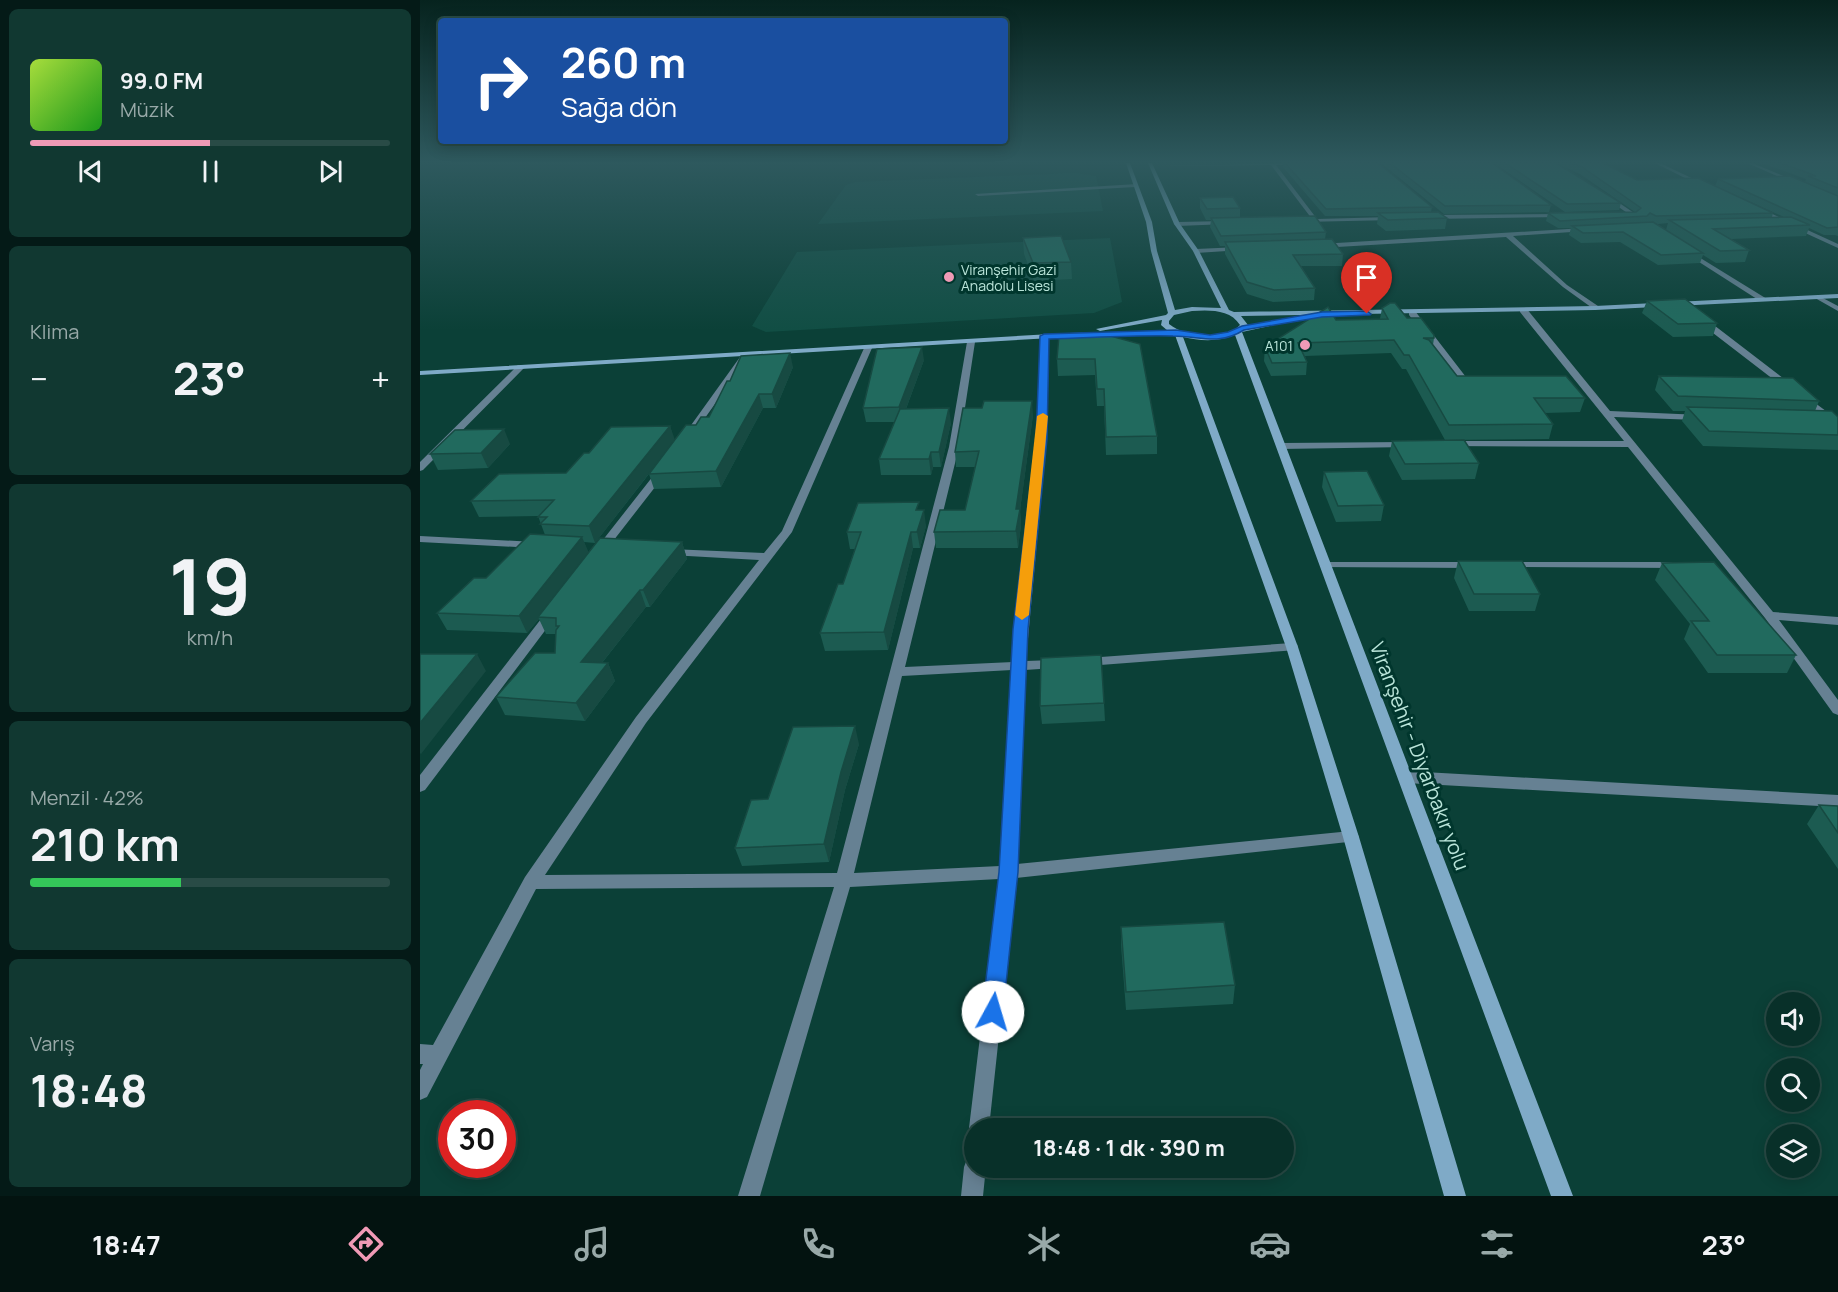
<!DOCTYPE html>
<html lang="tr">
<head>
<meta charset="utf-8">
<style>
  body { margin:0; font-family:Manrope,sans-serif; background:#113831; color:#f1f3f6; height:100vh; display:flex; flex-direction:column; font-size:22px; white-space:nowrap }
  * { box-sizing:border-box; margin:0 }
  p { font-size:20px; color:#98a9a8 }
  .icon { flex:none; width:33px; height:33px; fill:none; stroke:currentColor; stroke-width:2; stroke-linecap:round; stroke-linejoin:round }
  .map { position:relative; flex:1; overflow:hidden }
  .panel { display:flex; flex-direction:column; gap:9px; padding:9px; background:#041a17; width:420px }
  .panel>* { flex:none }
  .guide { position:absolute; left:18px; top:18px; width:570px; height:126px; border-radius:6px; box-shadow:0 3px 15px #0003,0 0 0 2px #294b46; background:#1a4fa0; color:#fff; overflow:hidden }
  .fabs { position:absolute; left:1346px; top:992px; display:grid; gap:12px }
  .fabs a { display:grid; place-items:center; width:54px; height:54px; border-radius:50%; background:#083029; box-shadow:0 3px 15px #0003,0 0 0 2px #294b46; font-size:30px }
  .speed { position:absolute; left:18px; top:1100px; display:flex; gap:12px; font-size:30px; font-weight:700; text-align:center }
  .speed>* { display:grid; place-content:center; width:78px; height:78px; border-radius:50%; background:#083029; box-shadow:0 3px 15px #0003,0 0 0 2px #294b46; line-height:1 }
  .speed .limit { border:9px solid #d22; background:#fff; color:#111 }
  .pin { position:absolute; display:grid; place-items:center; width:51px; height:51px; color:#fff; margin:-62px -26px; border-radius:50% 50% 50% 0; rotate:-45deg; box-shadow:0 0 6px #0007 }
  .pin .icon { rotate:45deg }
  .me { position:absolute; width:66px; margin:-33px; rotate:6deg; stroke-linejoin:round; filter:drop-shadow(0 0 4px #0008) }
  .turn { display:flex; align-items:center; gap:21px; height:126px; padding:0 24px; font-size:27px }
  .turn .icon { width:78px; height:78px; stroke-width:2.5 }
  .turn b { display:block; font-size:42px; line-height:51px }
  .big { font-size:45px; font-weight:700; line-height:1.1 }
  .panel .tile { flex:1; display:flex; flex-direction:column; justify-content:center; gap:9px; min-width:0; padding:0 21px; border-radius:9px; background:#113831 }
  .panel .dial { align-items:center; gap:0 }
  .dial b { font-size:78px; line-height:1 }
  .song { display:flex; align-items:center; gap:18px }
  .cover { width:72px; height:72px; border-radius:9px; background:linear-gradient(135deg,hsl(80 70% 55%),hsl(120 70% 35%)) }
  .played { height:6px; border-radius:3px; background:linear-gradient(90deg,#f09ab6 50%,#294b46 50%) }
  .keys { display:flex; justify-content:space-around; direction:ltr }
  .heat { display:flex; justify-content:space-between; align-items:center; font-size:33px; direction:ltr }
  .charge { height:9px; border-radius:4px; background:linear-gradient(90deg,#34c759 42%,#294b46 0) }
  .trip { position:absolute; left:544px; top:1118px; width:330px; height:60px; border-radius:30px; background:#083029; box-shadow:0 3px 15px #0003,0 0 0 2px #294b46; font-weight:700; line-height:60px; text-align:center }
  .dock { display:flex; height:96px; justify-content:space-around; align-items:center; background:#031310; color:#98a9a8 }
  .dock .icon { width:42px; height:42px }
  .dock .active { color:#f09ab6 }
  .dock b { font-size:27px; color:#f1f3f6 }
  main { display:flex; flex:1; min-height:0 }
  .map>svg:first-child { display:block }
  .built { fill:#114e44 }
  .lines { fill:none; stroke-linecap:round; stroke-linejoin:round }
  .street { fill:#668193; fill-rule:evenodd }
  .secondary { fill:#7faac7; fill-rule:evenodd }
  .wall { fill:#1c5b51; fill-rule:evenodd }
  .shaded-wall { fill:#174a42 }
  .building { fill:#216a5e; stroke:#174a42; stroke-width:1.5 }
  .route { fill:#1a73e8; stroke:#114b97; stroke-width:1.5 }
  .slow { fill:#f59e0b }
  .poi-dot { fill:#f09ab6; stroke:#00362d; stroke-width:2 }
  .labels { text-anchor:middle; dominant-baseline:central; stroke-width:6; stroke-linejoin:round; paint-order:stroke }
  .far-poi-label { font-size:14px; fill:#bae5da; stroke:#00362d; text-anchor:start }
  .near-street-label { font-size:20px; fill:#bae5da; stroke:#00362d }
</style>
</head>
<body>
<main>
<section class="panel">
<div class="tile">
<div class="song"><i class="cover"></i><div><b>99.0 FM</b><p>Müzik</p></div></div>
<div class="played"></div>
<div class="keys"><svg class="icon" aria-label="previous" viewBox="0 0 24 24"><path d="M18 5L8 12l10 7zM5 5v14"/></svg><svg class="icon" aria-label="pause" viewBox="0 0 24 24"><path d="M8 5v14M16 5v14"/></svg><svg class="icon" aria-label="next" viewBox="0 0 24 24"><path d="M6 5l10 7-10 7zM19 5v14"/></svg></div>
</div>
<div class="tile"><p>Klima</p>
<div class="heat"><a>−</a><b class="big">23°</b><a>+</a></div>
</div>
<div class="tile dial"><b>19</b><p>km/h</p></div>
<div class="tile"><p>Menzil · 42%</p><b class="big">210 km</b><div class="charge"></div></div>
<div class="tile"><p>Varış</p><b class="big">18:48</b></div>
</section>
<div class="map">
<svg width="1418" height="1196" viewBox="0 0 1418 1196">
  <rect width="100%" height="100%" fill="#0b4037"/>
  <!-- built -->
  <path class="built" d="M655,173L676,176L683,211L398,224L426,185L436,182Z
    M690,238L702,302L674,313L346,332L332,326L377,252Z"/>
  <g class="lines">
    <!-- street -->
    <path class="street" d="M908,163L906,164L856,165L897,219L971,217L973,220L882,222V220L892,219L851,165L729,166Z
      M1235,163H1240L1286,185L1281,186Z
      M1327,163H1332L1378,182L1373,183Z
      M717,184L715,187L558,196L555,194Z
      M1186,194L1223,219V221H1219L1184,197Z
      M1337,207L1418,244V248L1335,210Z
      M1142,214L1144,217L1010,219L1007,217L1010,215Z
      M806,221L808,224L757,226L754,224L757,222Z
      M1164,228L1166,231L1093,236L1147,285L1178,306L1179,308L1175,310L1143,287L1086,237L900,248L897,246L900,244Z
      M820,247L822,248V250L776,253L773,251L776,249Z
      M1265,251H1269L1347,299L1340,301L1265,253Z
      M1395,296H1399L1418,306V311L1395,298Z
      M1100,308H1106L1190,411L1281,415V419L1278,420L1194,417L1353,612L1418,617V625L1359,620L1418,700V715L1413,713L1345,618L1208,447L1028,446V442L1031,441H1204L1100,312Z
      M989,311H995L1049,381V385H1043L989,315Z
      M1280,319H1286L1372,385V389H1366L1280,323Z
      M621,334L628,336L625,453L606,661L634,660L641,664L634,668L605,670L597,864L931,831L937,833L939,837L937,841L596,878L569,1128H555V1137L552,1135L549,1128L579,879L430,887L340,1196H318L414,887L116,889L7,1097L0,1100V1070L3,1064H0V1044L13,1045L105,877L216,717L339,560L250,555L244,552L250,549L344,553L362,531L445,346L452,348L372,532L226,723L125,875L417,873L529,447L547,342L551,340L555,342L539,447L485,667L593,662L615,453ZM592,670L580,866L434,873L482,676Z
      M320,357L327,359L270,439H264V435Z
      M98,365L105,367L3,470L0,471V462Z
      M1383,394L1418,420V427L1380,399L1379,397Z
      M986,442L991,445L989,447L861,449L856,446L861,443Z
      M241,470L246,473L183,554H175L173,552L175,550L237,471Z
      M0,536L115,542L121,545L115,548L0,542Z
      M906,562H1054L1060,565L1054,568L902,567L900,565Z
      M1089,562H1258L1264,565L1258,568L1085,567L1083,565Z
      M132,609L136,610L138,613L136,616L5,790L0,792V775L128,610Z
      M872,643L877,644L878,647L877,650L667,666L660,662L667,658Z
      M986,771L1418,795V807L986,783L981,781L979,777L981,773Z
      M555,1156V1167H566L563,1196H541L544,1167L547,1159Z"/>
    <!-- secondary -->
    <path class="secondary" d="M706,163H710L732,222L737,251L755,310L772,307L801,308L773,251L754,224L728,163H732L760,224L779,251L809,310L814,312L1175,306L1418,294V298L1175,310L821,316L828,325L877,317L881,319L822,332L1153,1196H1131L815,335C798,342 780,341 763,337L878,647L939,837L1046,1196H1024L923,837L866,647L755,335L649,337L0,375V371L649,333L748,331L741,325L742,320L680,331L676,329L746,315L748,313L731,251L726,222ZM772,311C789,310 810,309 820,325C803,343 767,338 749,324V321L754,315Z"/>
  </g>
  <!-- wall -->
  <path class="wall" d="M863,163H958L1012,207L1011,212L1027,218L1025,229L966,231L957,224L958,216H905L863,167Z
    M961,163H1072L1131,205L1129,212L1024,214Z
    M1074,163H1183L1217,180L1353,213L1352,217H1364L1295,186L1298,179L1418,196V236L1415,235H1404L1389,228L1386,236L1311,239L1329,250L1325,262L1296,263L1283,255L1280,263L1238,265L1200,242L1161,243L1149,235L1151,228H1138L1126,221L1128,213L1215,212L1160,174L1142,166L1201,203L1199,210L1145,212ZM1248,223L1246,230L1236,224H1238Z
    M1342,163H1418V196L1385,182L1386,179Z
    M780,198L820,208V217L906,232L905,239L923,254L922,266H881L895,288L894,300L853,302L827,294L805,254V246H800L790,227L791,220H786L780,208Z
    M603,238L651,262L652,279L614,281L604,254Z
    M1227,301L1297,323L1293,336L1253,337L1222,313Z
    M962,308L987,318L1014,338L1013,345L1037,376L1165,398L1160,412L1125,413L1133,424L1129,439L1025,440L986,369H982L971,353L885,356L887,362L886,375L851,376L844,361L845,347L916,320L960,319Z
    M720,344L737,436V454L686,455L684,406H677L675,375L638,376L637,359Z
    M504,360L486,409L531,423L521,467H513L511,475H461L459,459L475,422H446L443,408Z
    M373,367L356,408H343L301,487L234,489L229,474L175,543L164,542L168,553L262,542L267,559L230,607H226L182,663H188L195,681L165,721L85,715L76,697L135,653L136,634H126L119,619L107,633L27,630L17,613L125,535L118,516L59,517L51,501L146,473L169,453L250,426L254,440L289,417L310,381Z
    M1239,376L1399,401L1395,411L1418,417V450L1283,446L1262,421L1265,411H1253L1235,390Z
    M613,415L600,510L601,525L598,548H516L514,532L545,510L555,467H536L535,452Z
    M972,441L1059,463L1055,479L982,480L969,456Z
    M90,444L68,468L18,470L10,454Z
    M904,472L964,505L961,521L916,522L902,487Z
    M500,510L506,526L500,548H493L468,650L405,651L400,633L423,584L436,549H430L427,532Z
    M1038,561L1120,594L1115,611H1049L1034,578Z
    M1242,563L1376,655L1367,673H1288L1264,639L1270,624L1235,580Z
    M684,703L685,721L622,724L620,706Z
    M439,744L425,790L409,862L322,866L315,848Z
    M1399,805L1418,806V869L1387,824Z
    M701,927L815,985L813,1004L706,1010L701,945Z"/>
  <!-- shaded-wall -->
  <path class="shaded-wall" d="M502,347L504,360L481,422L479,407Z
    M370,353L373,367L356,408L352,394Z
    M339,394L343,408L301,487L296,471Z
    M612,401L613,415L600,510L601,525L598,548L596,531V509Z
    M529,408L531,423L521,467L519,452Z
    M250,426L255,440L175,543L169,526Z
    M84,429L90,444L68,468L61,453Z
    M511,452L513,467L511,475L509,459Z
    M504,510L506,526L500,548L497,532Z
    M491,532L493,548L468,650L464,632Z
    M162,537L169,553L118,617L119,619L107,633L99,616Z
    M262,542L267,559L230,607L223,590Z
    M220,590L226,607L169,679L161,662Z
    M57,654L66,671L1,754L0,753V723Z
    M188,663L195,681L165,721L156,703Z
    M435,726L439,744L425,790L409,862L404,844L421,772Z"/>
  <!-- building -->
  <path class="building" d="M865,163H958L1012,207L906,209Z
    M970,163H1072L1131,205L1025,206Z
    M1085,163H1136L1201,203L1147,204Z
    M1151,163H1183L1217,180L1278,178L1353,213L1236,216L1230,213L1227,216L1140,221L1128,213L1216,212L1221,208L1162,167Z
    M1361,163H1418V188L1388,176H1396Z
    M1370,176L1418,196V227L1407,228L1298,179Z
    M813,197L820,208L787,209L780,198Z
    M1018,212L1027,218L968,220L958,213Z
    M895,216L906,232L801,236L791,218Z
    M1371,217L1390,225L1293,229L1329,250L1300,251L1249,220Z
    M1233,222L1283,253L1241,255L1203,232L1163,233L1152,226Z
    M641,236L651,262L613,263L603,238Z
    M912,239L923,254L873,255L895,288L854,290L827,282L805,242Z
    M1265,299L1297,323L1258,324L1227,301Z
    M970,303H975L987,318H1001L1014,335V338H1003L1009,340L1037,376H1146L1165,398H1114L1133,424L1029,425L989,355H984L974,340L878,343L887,362L852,363L845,347L908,307L916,320L968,319L962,308Z
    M639,335H687L720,344L737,436L686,437L684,389H677L675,359H637Z
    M502,347L479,407L443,408L457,349Z
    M370,353L352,394H339L296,471L229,474L266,425H276L281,417H289L307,381H310L321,356Z
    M1239,376L1373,378L1399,401L1258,396Z
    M564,401H612L596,509H600L596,531L514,532L520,510H545L559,451L535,452L543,408H562Z
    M1267,407L1412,411L1418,417V435L1289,431Z
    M529,408L519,452H511L509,459H459L480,409Z
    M250,426L169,526L120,524L127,517H118L134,500L51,501L79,474L146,473L164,453H169L191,427Z
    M84,429L61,453L10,454L35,430Z
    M1044,440L1059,463L985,464L972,441Z
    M947,471L964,505L918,506L904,472Z
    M499,502L496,510H504L497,532H491L464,632L400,633L418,584H423L441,532H427L438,503Z
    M110,534L162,537L99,616L17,613L54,578H66Z
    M180,538L262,542L223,590H220L161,662L188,663L156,703L76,697L115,653H135L136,630L139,626H136V618L118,617Z
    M1038,561H1102L1120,594H1054Z
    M1294,562L1376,655H1297L1271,621H1289L1242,563Z
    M0,654H57L0,723Z
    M681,655L684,703L620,706L621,658Z
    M435,726L421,772L404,844L315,848L331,800L348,799L373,727Z
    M1399,805L1418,806V833Z
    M804,922L815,985L706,992L701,927Z"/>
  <!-- sky -->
  <linearGradient id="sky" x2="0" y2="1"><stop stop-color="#06231e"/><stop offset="0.49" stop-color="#2e595e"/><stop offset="1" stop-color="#2e595e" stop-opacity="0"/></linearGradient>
  <rect width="1418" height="330" fill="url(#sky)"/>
  <!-- route -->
  <path class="route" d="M947,311L951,314L950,315L902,317L824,330C798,346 781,336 753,336C712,335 670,338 629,339L627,439L608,629L598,872L583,1012L580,1019L573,1022L565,1019L562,1012L579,872L593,629L616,439L620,336L624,334L756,330L790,335L808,332L822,326L902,312Z"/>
  <!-- slow -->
  <path class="slow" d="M623,413L628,416L609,615L602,620L595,615L617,416Z"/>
  <!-- markers -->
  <g class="poi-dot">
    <circle cx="529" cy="277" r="6"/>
    <circle cx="885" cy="345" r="6"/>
  </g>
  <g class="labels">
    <!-- far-poi labels -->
    <g class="far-poi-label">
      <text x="541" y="269">Viranşehir Gazi<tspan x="541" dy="16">Anadolu Lisesi</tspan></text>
      <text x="873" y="345" text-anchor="end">A101</text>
    </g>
    <!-- near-street labels -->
    <g class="near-street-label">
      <text transform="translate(1000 756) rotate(69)">Viranşehir - Diyarbakır yolu</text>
    </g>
  </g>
</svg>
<div class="fabs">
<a><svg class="icon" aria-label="sound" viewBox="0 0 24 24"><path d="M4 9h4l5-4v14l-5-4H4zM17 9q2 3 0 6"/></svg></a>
<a><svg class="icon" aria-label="search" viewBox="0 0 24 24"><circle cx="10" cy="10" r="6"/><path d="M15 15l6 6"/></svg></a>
<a><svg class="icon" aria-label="layers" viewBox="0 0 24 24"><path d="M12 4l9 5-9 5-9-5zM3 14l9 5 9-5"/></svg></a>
</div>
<div class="speed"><div class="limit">30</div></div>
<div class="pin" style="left:947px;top:314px;background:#d93025"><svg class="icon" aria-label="arrive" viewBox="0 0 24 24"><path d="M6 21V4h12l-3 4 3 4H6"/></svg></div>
<svg class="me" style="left:573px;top:1012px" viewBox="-20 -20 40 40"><circle r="19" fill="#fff"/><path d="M0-13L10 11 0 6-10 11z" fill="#1a73e8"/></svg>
<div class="trip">18:48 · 1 dk · 390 m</div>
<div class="guide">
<div class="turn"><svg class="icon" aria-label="right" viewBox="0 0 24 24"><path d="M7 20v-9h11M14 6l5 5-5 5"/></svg><div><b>260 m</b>Sağa dön</div></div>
</div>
</div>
</main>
<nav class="dock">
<b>18:47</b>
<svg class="icon active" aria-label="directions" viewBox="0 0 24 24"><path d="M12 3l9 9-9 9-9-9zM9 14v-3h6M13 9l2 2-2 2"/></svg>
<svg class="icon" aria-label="music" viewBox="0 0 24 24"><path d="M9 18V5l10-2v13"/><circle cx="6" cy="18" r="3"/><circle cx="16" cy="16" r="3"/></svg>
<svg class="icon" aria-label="phone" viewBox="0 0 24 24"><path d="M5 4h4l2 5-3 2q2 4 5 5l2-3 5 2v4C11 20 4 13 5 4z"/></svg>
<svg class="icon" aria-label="climate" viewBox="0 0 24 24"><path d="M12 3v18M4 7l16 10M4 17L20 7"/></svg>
<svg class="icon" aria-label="car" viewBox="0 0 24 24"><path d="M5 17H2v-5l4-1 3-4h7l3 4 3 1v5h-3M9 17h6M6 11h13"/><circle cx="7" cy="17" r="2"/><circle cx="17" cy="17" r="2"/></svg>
<svg class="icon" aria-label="filters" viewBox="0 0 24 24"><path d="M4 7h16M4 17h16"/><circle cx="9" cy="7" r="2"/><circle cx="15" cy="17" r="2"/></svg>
<b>23°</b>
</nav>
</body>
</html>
